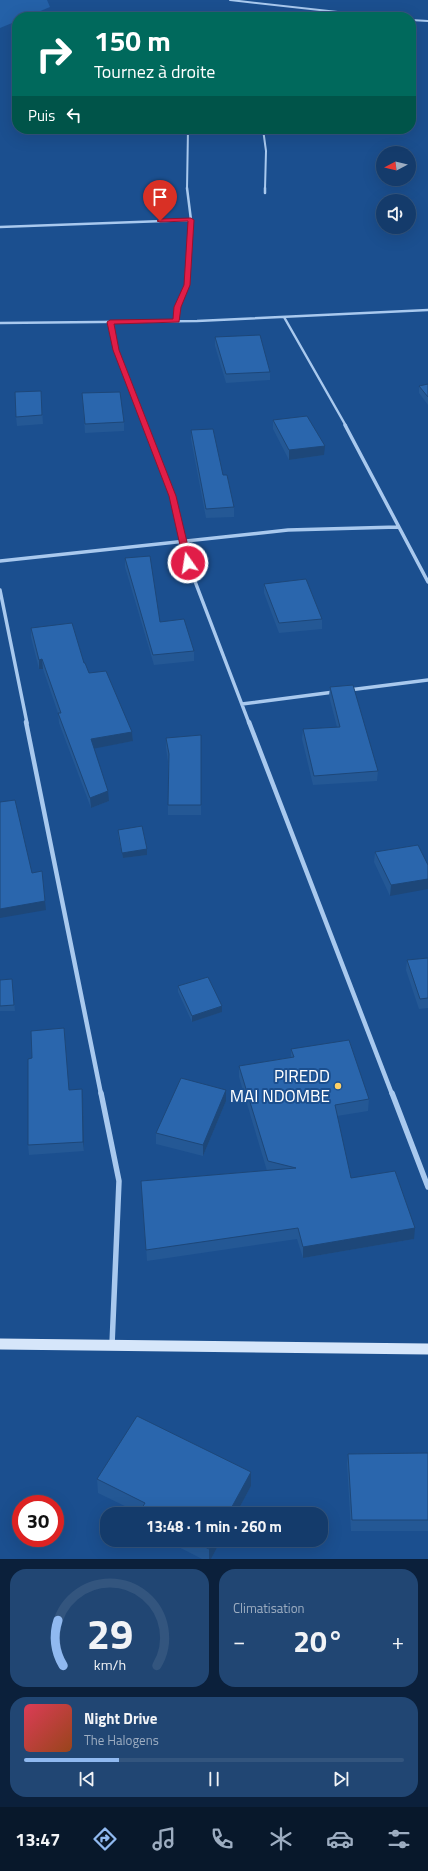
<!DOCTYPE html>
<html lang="fr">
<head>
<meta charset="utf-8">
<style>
  body { margin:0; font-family:"Titillium Web",sans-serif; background:#214673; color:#f1f3f6; height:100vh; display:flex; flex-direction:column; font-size:15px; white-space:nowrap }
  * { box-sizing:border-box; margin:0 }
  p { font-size:13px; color:#9dadc1 }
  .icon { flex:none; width:22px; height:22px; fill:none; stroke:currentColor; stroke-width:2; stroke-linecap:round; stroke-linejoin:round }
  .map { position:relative; height:1559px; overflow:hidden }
  .details { display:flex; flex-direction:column; gap:10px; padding:10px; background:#0b203b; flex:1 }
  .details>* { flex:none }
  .hud { position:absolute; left:12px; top:12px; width:404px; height:122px; border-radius:16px; box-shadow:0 4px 16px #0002,0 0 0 1px #33557e; background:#00695c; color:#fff; overflow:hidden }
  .needle { width:26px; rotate:263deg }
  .tools { position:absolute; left:376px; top:146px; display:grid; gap:8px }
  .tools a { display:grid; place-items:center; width:40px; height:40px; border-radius:50%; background:#143b6b; box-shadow:0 4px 16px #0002,0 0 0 1px #33557e; font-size:20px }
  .speed { position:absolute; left:12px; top:1495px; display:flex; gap:8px; font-size:20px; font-weight:700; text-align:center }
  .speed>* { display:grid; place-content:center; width:52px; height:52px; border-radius:50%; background:#143b6b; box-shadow:0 4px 16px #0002,0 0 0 1px #33557e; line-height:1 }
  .speed .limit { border:6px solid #d22; background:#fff; color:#111 }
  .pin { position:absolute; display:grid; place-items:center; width:34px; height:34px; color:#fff; margin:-41px -17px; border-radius:50% 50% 50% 0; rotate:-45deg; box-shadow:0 0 4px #0007 }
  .pin .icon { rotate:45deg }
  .me { position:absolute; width:44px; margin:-22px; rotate:347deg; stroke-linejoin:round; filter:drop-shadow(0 0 3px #0008) }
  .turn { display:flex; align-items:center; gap:14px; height:84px; padding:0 16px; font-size:18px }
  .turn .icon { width:52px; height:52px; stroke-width:2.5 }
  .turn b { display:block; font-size:28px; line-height:34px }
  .then { display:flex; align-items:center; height:38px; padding:0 16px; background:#0003; gap:8px; font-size:15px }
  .big { font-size:30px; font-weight:700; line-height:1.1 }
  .details .card { flex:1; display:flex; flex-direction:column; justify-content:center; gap:6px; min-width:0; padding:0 14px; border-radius:16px; background:#214673 }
  .details .dial { align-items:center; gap:0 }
  .dial svg { height:104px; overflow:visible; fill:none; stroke:#33557e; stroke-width:7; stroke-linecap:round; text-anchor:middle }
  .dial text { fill:#f1f3f6; stroke:none }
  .song { display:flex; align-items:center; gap:12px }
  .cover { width:48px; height:48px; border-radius:6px; background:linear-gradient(135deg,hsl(350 70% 55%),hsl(20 70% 35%)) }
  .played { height:4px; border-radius:2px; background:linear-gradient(90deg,#90b9f0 25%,#33557e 25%) }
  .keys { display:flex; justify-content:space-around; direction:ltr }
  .heat { display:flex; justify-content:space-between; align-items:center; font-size:22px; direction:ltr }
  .details .tiles { flex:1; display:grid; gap:10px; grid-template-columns:1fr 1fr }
  .card:last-child { grid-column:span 2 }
  .trip { position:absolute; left:100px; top:1507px; width:228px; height:40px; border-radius:16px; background:#143b6b; box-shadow:0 4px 16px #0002,0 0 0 1px #33557e; font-weight:700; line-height:40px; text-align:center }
  .dock { display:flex; height:64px; justify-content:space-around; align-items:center; background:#08182b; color:#9dadc1 }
  .dock .icon { width:28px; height:28px }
  .dock .selected { color:#90b9f0 }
  .dock b { font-size:18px; color:#f1f3f6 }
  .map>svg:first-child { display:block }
  .green { fill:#2461a8 }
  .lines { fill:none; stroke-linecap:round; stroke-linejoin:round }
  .street-far4 { stroke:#a9c9ee; stroke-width:2 }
  .street-far3 { stroke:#a9c9ee; stroke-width:2.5 }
  .street-far2 { stroke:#a9c9ee; stroke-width:3.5 }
  .street-far1 { stroke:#a9c9ee; stroke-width:4.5 }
  .street { stroke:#a9c9ee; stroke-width:5.5 }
  .secondary { stroke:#d6e6fa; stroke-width:11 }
  .wall { fill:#245895 }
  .shaded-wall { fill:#1d4779 }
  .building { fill:#2a66ad; stroke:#1d4779 }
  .route { fill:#e11d48; stroke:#92132f }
  .poi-dot { fill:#ffd166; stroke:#1b4f8f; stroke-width:1.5 }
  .labels { text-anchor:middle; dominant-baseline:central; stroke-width:4; stroke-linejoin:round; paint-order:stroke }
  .near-poi-label { font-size:17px; fill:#fff; stroke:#1b4f8f; text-anchor:end }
</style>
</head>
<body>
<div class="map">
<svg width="428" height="1559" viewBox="0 0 428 1559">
  <rect width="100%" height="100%" fill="#1b4f8f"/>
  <!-- green -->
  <path class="green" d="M0,0H47L50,7L26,17H17V21L0,28Z"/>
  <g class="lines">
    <!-- street-far4 -->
    <path class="street-far4" d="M230,0L383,17
      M411,20L428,21
      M263,129L266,151L265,189
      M187,189L188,129"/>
    <!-- street-far3 -->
    <path class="street-far3" d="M265,193V188
      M0,227L191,220
      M284,317L346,426
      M176,321L178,307L187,285L191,220L187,188
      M110,322L116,350L145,426
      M0,323L197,321L428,310"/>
    <!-- street-far2 -->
    <path class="street-far2" d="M145,425L172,496L188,563L249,723
      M345,425L428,582
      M0,561L288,530L398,527
      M0,590L27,723
      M349,690L428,680
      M242,704L334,692"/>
    <!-- street-far1 -->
    <path class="street-far1" d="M26,722L101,1094
      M249,722L392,1094"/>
    <!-- street -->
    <path class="street" d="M101,1093L119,1181L112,1345
      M392,1093L428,1187"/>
    <!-- secondary -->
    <path class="secondary" d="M0,1344L428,1349"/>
  </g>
  <!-- wall -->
  <path class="wall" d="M215,337L270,372V380L226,383L215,346Z
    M428,384V405L419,393V386Z
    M41,391L43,424L17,426L16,417Z
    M82,393L124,422V431L85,433Z
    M273,420L324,455L289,460L273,429Z
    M191,430L223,475L234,507V517L206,518L191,439Z
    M125,558L160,622L194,651V661L154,665L125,567Z
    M264,584L322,619V629L279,633L264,593Z
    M31,628L84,663L89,673L132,732L133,741L94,748L109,801L91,808L59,723L58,713L43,669H39L31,637Z
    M330,687L378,771L377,781L313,785L302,739L303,729L337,727L329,696Z
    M201,735V815H168V762L166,748V738Z
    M118,830L147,849V855L123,858L118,836Z
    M418,845L390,896L374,862L375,852Z
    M428,958V1008L419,1009L406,970L407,960Z
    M12,979L15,1011H0V980Z
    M178,986L222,1006V1012L192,1022L178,992Z
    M291,1049L369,1099L368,1111L337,1116L351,1178L414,1239L303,1258L297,1239L147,1261L141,1181L267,1171L239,1077V1066L291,1057Z
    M69,1090L83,1098L84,1151L29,1155L28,1145Z
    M226,1101L203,1156L156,1144V1133Z
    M428,1453V1531H351L347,1464L348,1454Z
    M251,1472V1486L236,1514H139V1513L98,1493L97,1479Z
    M165,1540H221L211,1559H202Z"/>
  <!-- shaded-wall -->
  <path class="shaded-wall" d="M325,446L324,455L289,460V450Z
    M42,659L43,669H39V660Z
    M132,732L133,741L92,749L91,739Z
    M108,791L109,801L91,808L90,798Z
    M147,849V855L123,858L122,853Z
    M428,879V889L390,896L391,885Z
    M45,901L46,910L0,918V909Z
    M222,1006V1012L192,1022V1016Z
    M82,1089L83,1098L84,1151L83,1142Z
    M226,1090V1101L203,1156V1145Z
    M415,1228L414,1239L303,1258V1247Z
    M251,1472V1486L236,1514H228Z
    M214,1540H221L211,1559H209V1549Z"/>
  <!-- building -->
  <path class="building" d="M260,335L270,372L226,374L215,337Z
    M428,384V397L419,386Z
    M41,391L42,415L16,417L15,392Z
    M120,392L124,422L85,424L82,393Z
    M307,416L325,446L289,450L273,420Z
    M213,429L223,475H227L234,507L206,509L191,430Z
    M150,556L160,622L184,619L194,651L153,655L125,558Z
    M306,579L322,619L279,623L264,584Z
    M72,623L84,663H85L89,673L106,671L132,732L91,739L108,791L90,798L58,713H61L42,659L39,660L31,628Z
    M353,685L378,771L314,776L303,729L340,727L330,687Z
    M201,735V805H168L169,754L166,738Z
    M15,800L32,873L42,871L45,901L0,909V802Z
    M142,826L147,849L122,853L118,830Z
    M418,845L428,865V879L391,885L375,852Z
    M428,958V998L420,999L407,960Z
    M208,977L222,1006L192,1016L178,986Z
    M12,979L14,1005L0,1006V980Z
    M64,1028L69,1090L82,1089L83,1142L28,1145V1059L32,1058L31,1031Z
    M349,1040L369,1099L335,1105L351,1178L395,1171L415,1228L303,1247L298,1228L146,1250L141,1181L296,1168L268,1161L239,1066L294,1057L291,1049Z
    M181,1078L226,1090L203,1145L156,1133Z
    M137,1416L251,1472L228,1514H140L139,1513L145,1503L97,1479Z
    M428,1453V1520H352L348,1454Z
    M191,1540H214L209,1549Z"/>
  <!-- route -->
  <path class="route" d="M191,218L194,220L190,285L181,307L179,322L114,324L119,350L176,496L192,563L188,565L184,563L169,496L113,350L107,322L110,320L173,319L174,307L184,285L188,221L160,222L157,221L160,219Z"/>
  <!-- markers -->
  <circle class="poi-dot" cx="338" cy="1086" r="4"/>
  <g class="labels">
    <!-- near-poi labels -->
    <g class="near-poi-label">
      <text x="330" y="1076">PIREDD<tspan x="330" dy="20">MAI NDOMBE</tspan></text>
    </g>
  </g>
</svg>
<div class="tools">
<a><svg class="needle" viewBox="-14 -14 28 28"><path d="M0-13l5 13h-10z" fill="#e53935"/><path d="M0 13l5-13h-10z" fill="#9dadc1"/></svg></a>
<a><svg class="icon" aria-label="sound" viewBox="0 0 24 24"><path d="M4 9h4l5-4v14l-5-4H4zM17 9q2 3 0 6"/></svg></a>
</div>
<div class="speed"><div class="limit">30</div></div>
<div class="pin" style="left:160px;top:221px;background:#d93025"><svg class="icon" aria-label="arrive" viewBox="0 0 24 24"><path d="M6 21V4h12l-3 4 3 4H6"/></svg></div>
<svg class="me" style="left:188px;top:563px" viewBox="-20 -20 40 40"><circle r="17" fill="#e11d48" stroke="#fff" stroke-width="3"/><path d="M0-11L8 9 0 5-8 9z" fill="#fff"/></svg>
<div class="trip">13:48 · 1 min · 260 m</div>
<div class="hud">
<div class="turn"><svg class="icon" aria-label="right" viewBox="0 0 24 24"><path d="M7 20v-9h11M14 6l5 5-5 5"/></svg><div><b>150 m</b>Tournez à droite</div></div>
<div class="then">Puis<svg class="icon" aria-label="left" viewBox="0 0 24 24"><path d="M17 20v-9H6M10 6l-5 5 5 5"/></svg></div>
</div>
</div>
<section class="details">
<div class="tiles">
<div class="card dial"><svg viewBox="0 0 100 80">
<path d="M14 69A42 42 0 1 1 86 69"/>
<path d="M14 69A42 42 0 0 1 10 34" stroke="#90b9f0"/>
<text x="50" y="56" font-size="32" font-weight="700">29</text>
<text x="50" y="72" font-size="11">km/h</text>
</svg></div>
<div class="card"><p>Climatisation</p>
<div class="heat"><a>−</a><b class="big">20°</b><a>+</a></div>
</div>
<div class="card">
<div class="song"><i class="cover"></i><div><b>Night Drive</b><p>The Halogens</p></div></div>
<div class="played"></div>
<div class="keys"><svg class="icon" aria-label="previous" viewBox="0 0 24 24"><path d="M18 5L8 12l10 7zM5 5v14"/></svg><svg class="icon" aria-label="pause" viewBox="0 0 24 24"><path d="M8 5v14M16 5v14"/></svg><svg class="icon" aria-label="next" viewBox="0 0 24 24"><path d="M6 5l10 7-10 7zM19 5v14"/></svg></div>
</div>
</div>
</section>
<nav class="dock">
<b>13:47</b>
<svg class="icon selected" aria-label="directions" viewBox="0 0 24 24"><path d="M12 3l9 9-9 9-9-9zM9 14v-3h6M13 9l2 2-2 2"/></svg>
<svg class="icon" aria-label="music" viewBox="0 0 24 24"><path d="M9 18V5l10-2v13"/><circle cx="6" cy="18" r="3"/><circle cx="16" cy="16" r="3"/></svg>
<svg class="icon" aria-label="phone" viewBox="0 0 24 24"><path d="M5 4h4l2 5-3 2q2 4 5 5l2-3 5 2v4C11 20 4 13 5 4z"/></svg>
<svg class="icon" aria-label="climate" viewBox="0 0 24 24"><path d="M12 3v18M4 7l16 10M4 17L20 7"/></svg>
<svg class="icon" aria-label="car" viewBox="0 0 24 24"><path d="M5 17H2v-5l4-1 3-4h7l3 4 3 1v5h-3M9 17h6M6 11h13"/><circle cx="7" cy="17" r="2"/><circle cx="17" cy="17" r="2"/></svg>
<svg class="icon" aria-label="filters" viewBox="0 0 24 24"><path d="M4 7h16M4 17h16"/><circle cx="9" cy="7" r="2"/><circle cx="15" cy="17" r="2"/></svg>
</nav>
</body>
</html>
